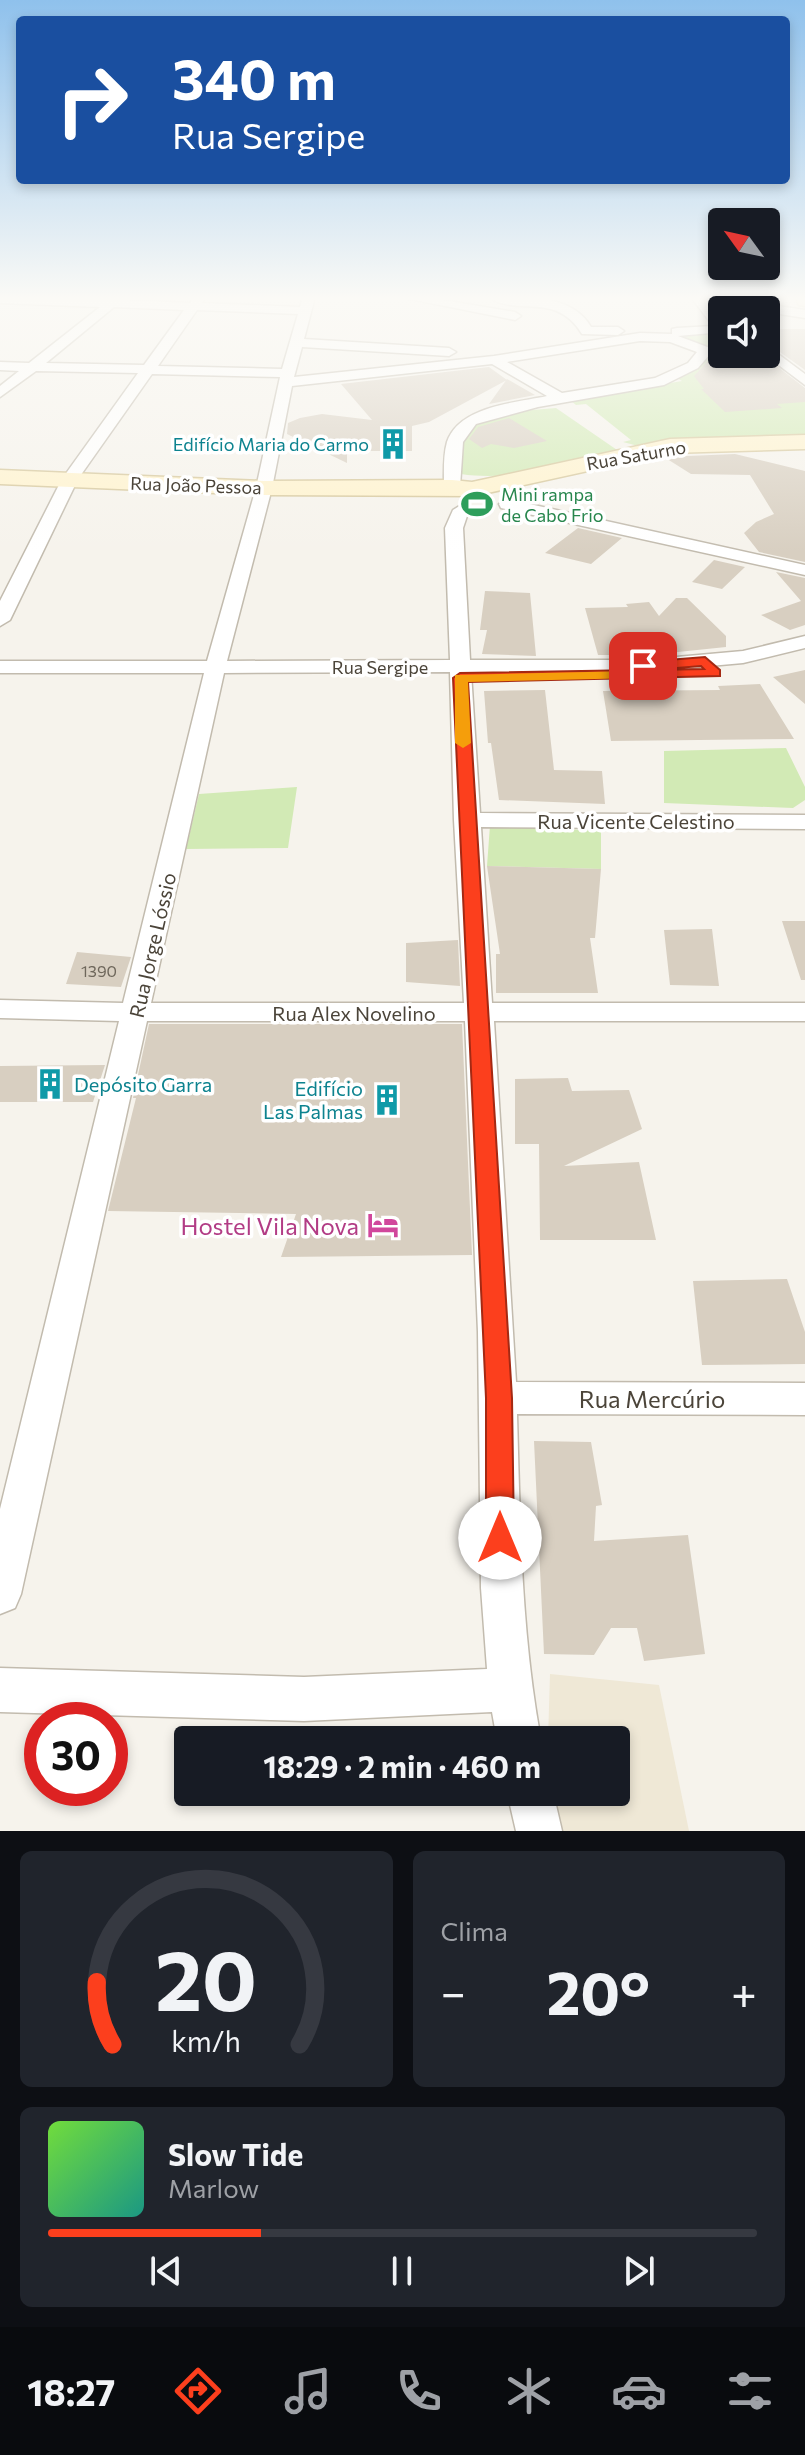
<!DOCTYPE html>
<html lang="pt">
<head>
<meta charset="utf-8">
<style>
  body { margin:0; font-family:Commissioner,sans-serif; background:#20242c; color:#f1f3f6; height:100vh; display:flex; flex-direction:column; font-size:30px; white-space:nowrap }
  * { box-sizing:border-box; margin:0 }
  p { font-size:26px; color:#9ea1a6 }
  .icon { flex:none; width:44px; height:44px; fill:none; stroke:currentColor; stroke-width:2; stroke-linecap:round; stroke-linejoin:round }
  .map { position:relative; height:1831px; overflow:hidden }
  .sheet { display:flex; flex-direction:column; gap:20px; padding:20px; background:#0d0f14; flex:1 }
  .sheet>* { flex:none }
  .top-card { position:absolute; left:16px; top:16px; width:774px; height:168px; border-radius:8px; box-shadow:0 4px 12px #0003; background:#1a4fa0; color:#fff; overflow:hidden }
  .needle { width:52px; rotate:303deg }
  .buttons { position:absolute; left:708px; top:208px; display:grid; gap:16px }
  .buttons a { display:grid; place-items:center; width:72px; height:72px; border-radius:8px; background:#171b24; box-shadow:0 4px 12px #0003; font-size:40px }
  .speed { position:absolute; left:24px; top:1702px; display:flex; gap:16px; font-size:40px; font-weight:700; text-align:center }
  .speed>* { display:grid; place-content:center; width:104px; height:104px; border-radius:50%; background:#171b24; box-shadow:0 4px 12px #0003; line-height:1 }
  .speed .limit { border:12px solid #d22; background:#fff; color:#111 }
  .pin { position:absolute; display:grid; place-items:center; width:68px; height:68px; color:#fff; margin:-34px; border-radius:16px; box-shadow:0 4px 12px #0006 }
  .me { position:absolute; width:88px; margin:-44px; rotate:0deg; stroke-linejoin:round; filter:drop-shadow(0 0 6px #0008) }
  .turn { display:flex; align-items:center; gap:28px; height:168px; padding:0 24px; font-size:36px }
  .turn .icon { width:104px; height:104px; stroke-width:2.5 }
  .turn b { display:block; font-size:56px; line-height:68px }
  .big { font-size:60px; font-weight:700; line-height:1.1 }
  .sheet .tile { flex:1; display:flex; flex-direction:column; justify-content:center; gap:12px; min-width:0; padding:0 28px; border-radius:12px; background:#20242c }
  .sheet .dial { align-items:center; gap:0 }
  .dial svg { height:208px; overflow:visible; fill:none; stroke:#363941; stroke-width:7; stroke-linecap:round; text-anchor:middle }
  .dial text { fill:#f1f3f6; stroke:none }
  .song { display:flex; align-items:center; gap:24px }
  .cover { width:96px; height:96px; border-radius:12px; background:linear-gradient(135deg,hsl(100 70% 55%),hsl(170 70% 35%)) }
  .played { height:8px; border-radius:4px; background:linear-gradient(90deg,#fc3f1d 30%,#363941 30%) }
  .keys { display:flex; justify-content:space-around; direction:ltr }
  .heat { display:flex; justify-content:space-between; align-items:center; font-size:44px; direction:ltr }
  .sheet .tiles { flex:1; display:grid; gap:20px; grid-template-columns:1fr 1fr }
  .tile:last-child { grid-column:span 2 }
  .trip { position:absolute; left:174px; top:1726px; width:456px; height:80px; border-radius:8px; background:#171b24; box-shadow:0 4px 12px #0003; font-weight:700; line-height:80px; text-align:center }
  .menu { display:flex; height:128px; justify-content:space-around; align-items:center; background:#090b0e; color:#9ea1a6 }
  .menu .icon { width:56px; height:56px }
  .menu .current { color:#fc3f1d }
  .menu b { font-size:36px; color:#f1f3f6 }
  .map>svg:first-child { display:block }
  .education { fill:#efe8d6 }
  .green { fill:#d2eab5 }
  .building { fill:#d8cfc1 }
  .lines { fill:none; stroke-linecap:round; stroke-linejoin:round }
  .street-casing { stroke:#c2bbae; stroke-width:3 }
  .secondary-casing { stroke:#d6c79b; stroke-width:3 }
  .street { fill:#fff; fill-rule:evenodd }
  .secondary { fill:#fff3cd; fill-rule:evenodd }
  .route { fill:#fc3f1d; stroke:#a42913; stroke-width:2; fill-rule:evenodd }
  .slow { fill:#f59e0b }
  .labels { text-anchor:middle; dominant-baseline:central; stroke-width:7; stroke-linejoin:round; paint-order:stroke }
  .number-label { font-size:16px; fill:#6e675b }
  .far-culture-label { font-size:18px; fill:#0d838f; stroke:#fff; text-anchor:end }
  .far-street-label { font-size:18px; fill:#4b4439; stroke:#fff }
  .far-leisure-label { font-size:18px; fill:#27864d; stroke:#fff; text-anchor:start }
  .street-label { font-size:20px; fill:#4b4439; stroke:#fff }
  .culture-label { font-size:20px; fill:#0d838f; stroke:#fff; text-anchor:start }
  .near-hotel-label { font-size:24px; fill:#b23c85; stroke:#fff; text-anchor:end }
  .near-street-label { font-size:24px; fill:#4b4439; stroke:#fff }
</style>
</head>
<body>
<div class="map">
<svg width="805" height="1831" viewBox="0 0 805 1831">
  <rect width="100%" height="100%" fill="#f6f3ec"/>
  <!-- education -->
  <path class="education" d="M550,1674L659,1685L689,1831H556L546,1792H616V1740H548Z"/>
  <!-- green -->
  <path class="green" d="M722,332V354L805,397V435L692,438L651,442L642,447L623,442L631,440L586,404L576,405L570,400L682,381L677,378L703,364L709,352L682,337Z
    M556,408L620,452C569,464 513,482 461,474L462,440L468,426L508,412Z
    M786,748L805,787V800L793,808L664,803V751Z
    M297,787L288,848L186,849L199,794Z
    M490,825L601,831V869L487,866Z"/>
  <!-- building -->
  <path class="building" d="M766,329H805V370L766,342Z
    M714,354H761L805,388V402L777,404L782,408L725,412L701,389H704L694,376Z
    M489,367L507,380L429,422L412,426V451H347V463L287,434L288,423L300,418L322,414L372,420L341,384Z
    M507,379L535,395L489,404Z
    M509,418L547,441L514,448L491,444L482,448L469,439L478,427Z
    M735,454L805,471V562L759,552L744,533L756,522L774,514L750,475L691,474L664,457Z
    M578,528L622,538L591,564L545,553Z
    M714,560L745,567L722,589L692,582Z
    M776,572L805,578V625L790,630L761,615L801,601Z
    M485,591L530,593L536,656L482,654L487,630H480Z
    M676,598H687L726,636V647L649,655H598L585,608L628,607L626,604L649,602L659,616Z
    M805,670V704L773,677Z
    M760,684L794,739L611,741L603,691L720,690L718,686Z
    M545,690L554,770L602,771L605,804L499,800L491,743H488L484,691Z
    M487,866L601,869L595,938H590L598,993H496V954H500Z
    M782,921H805V980H801Z
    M712,929L719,986L670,985L664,930Z
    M458,940L460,986L406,982V943Z
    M77,952L131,957L121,987L66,984Z
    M149,1024H462L472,1255L281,1257L296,1214L108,1211L136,1098H133Z
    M105,1065L93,1102H0V1066Z
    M568,1078L572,1091L629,1090L642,1129L564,1166L639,1162L656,1240H540L539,1144H515V1079Z
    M787,1279L805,1332V1364L702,1365L693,1281Z
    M534,1441L591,1442L602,1505L596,1506L594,1541L688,1535L705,1654L644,1661L637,1628H611L594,1655L544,1654Z"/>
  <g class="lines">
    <defs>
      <path id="street" d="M0,297L109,300L121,297L122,300L190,303L194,297H206L202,303L300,307L303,297H315L304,339L449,348L456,352L449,356L302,347L294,377L494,356L640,333L672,334V329L677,328L713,326L691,297H718L805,310V318L709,303L722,320V332L678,336L710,348L711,353L698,368L664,385L538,407L476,424L463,442L460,487L452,492L444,487C444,472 443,456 447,442C459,406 515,403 547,396L492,364L292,386L272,488L227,661L450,660L445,528L453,510L461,505L469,510L463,528L470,660H643L743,651L805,636V648L743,663L643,672H471L480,813L805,815V829L481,827L492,1003H805V1021H494L516,1382L805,1383V1415L517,1414C520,1524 521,1632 541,1740H497L492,1712L304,1721L0,1712V1668L304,1677L487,1669L481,1588L478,1332L465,1021H147L21,1594L15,1608L0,1614V1509L119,1021L0,1018V1000L123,1003L204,673H0V661H207L256,488L280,377L152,374L78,479L10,620L0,626V601L62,479L138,373L36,371L0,397V386L19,371L0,370V362L29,363L100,307L0,303ZM114,307L184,310L144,365L46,363ZM197,310L298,314L282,369L158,366ZM640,341L670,342L697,352L688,363L655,378L562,393L507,362ZM450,672L454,820L464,1003H151L224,673Z
        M400,297H425L515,312L521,316L515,320Z
        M488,297C520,295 573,294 591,327H618L624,331L618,335L582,334C556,291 518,317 488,297Z
        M766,345L805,374V385L764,354Z
        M507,499L805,565V575L501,508L499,504Z
        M507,1792H553L562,1831H516Z"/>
      <path id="secondary" d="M795,297H805V306L799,305Z
        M805,435V449L670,453L474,496L264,495L0,484V470L264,481L452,480L472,482L670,439Z"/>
    </defs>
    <!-- street casing -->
    <use href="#street" class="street-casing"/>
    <!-- secondary casing -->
    <use href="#secondary" class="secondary-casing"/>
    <!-- street -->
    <use href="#street" class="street"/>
    <!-- secondary -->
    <use href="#secondary" class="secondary"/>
  </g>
  <!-- sky -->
  <linearGradient id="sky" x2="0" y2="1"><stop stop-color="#8fc1ec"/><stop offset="0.54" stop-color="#fbfaf6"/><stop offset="1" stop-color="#fbfaf6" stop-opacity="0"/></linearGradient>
  <rect width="805" height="553" fill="url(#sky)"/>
  <!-- route -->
  <path class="route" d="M705,657L720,670V676L468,682L512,1398L514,1538L510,1548L500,1551L490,1548L486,1538V1398L453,678L460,673L641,670L636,666L643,662ZM701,666L704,669L652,670Z"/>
  <!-- slow -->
  <path class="slow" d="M633,671L639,672V678L468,682L471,743L463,748L455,743V675Z"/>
  <!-- icons -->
  <defs>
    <symbol id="building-bare" viewBox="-9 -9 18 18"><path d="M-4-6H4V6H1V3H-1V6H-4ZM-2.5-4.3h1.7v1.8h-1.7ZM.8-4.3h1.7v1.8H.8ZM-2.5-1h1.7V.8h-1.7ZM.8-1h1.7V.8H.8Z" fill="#0f9aa8" stroke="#fff" stroke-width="2.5" paint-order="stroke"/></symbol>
    <symbol id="stadium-bare" viewBox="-9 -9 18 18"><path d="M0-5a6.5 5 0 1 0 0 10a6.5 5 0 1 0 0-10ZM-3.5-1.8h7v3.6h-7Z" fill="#2e9e5b" stroke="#fff" stroke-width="2.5" paint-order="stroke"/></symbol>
    <symbol id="hotel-bare" viewBox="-9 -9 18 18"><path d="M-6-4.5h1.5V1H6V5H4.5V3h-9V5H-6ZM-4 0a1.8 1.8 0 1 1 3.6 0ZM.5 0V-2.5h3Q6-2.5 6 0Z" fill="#d1479c" stroke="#fff" stroke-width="2.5" paint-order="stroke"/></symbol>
  </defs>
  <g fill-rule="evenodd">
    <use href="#building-bare" x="371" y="422" width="44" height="44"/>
    <use href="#stadium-bare" x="455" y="482" width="44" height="44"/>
    <use href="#building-bare" x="28" y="1062" width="44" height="44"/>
    <use href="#building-bare" x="365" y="1078" width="44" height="44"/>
    <use href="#hotel-bare" x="361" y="1203" width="44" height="44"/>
  </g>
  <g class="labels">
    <!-- number labels -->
    <g class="number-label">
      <text x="99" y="970">1390</text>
    </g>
    <!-- far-culture labels -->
    <g class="far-culture-label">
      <text x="369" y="444">Edifício Maria do Carmo</text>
    </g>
    <!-- far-street labels -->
    <g class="far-street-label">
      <text transform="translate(636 455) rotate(-10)">Rua Saturno</text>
      <text transform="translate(196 485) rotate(2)">Rua João Pessoa</text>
      <text x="380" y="667">Rua Sergipe</text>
    </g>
    <!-- far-leisure labels -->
    <g class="far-leisure-label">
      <text x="501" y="494">Mini rampa<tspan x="501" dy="21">de Cabo Frio</tspan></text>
    </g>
    <!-- street labels -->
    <g class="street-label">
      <text x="636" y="821">Rua Vicente Celestino</text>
      <text transform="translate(152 945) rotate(-77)">Rua Jorge Lóssio</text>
      <text x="354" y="1013">Rua Alex Novelino</text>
    </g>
    <!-- culture labels -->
    <g class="culture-label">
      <text x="74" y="1084">Depósito Garra</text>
      <text x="363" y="1088" text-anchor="end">Edifício<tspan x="363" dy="23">Las Palmas</tspan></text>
    </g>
    <!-- near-hotel labels -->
    <g class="near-hotel-label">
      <text x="359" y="1225">Hostel Vila Nova</text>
    </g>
    <!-- near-street labels -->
    <g class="near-street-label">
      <text x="652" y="1398">Rua Mercúrio</text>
    </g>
  </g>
</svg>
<div class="buttons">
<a><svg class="needle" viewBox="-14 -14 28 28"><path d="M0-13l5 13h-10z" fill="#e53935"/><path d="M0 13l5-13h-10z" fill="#9ea1a6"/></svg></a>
<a><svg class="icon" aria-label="sound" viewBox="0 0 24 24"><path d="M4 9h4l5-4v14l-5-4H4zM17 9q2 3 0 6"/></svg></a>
</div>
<div class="speed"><div class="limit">30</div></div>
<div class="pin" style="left:643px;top:666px;background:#d93025"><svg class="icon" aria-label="arrive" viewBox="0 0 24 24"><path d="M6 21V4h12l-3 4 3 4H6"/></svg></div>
<svg class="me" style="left:500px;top:1538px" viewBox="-20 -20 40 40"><circle r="19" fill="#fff"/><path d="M0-13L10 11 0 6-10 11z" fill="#fc3f1d"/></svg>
<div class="trip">18:29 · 2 min · 460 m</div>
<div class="top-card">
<div class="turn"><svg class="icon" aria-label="right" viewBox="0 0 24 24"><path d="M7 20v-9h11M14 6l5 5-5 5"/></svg><div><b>340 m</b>Rua Sergipe</div></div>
</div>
</div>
<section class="sheet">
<div class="tiles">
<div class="tile dial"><svg viewBox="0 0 100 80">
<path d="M14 69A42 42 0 1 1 86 69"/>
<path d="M14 69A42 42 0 0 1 8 45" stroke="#fc3f1d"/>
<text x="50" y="56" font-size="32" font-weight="700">20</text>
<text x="50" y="72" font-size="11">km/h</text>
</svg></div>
<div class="tile"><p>Clima</p>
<div class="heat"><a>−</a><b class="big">20°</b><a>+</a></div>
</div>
<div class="tile">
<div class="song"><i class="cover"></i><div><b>Slow Tide</b><p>Marlow</p></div></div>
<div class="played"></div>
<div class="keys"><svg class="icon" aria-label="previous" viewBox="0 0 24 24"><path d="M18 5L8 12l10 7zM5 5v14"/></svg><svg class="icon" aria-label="pause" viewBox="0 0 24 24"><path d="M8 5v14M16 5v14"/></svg><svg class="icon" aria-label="next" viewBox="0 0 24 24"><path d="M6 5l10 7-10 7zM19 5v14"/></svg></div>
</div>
</div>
</section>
<nav class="menu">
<b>18:27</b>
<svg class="icon current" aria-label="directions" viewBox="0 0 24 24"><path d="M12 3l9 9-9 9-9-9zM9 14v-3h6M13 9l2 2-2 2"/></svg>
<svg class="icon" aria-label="music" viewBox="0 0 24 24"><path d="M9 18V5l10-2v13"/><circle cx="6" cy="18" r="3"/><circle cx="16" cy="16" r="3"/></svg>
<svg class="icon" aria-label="phone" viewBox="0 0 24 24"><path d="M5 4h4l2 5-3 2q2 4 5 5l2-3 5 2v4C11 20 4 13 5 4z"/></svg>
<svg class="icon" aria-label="climate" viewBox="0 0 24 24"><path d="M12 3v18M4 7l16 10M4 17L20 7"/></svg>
<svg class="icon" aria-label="car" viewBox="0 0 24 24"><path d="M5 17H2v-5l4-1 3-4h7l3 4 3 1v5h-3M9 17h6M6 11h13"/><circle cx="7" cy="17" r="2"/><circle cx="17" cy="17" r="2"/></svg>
<svg class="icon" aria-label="filters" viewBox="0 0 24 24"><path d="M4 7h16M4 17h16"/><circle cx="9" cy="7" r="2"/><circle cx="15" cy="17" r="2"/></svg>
</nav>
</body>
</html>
